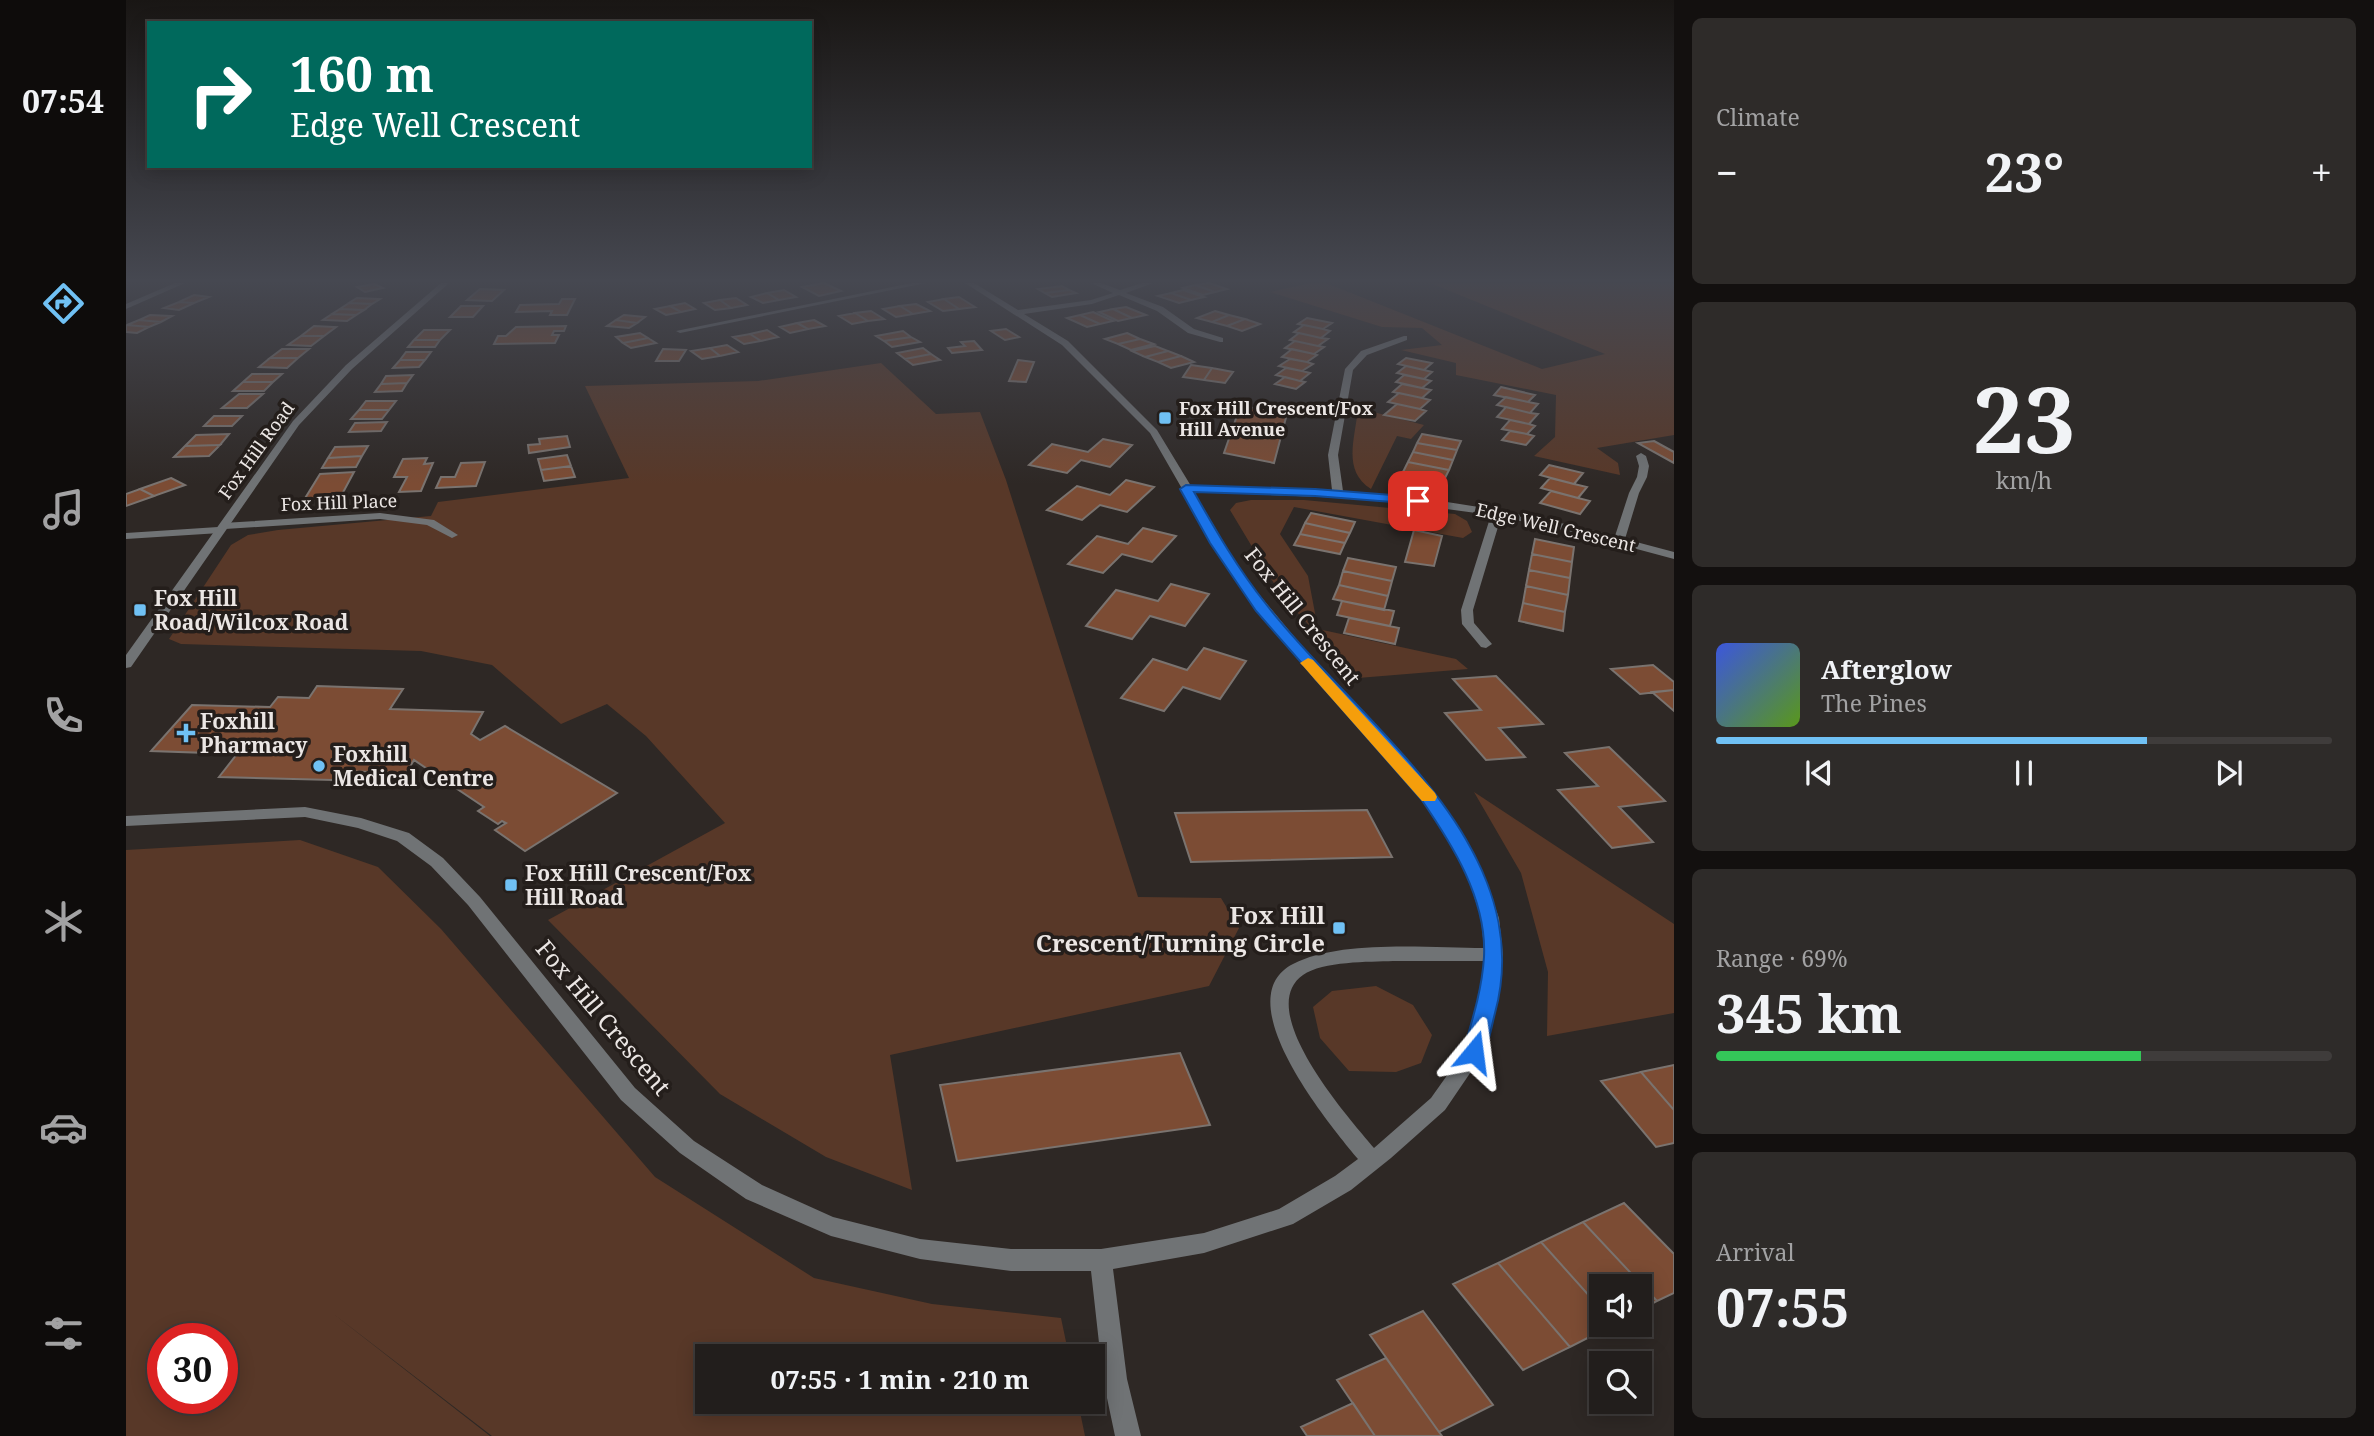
<!DOCTYPE html>
<html lang="en">
<head>
<meta charset="utf-8">
<style>
  body { margin:0; font-family:"Noto Serif",serif; background:#2e2b29; color:#f1f3f6; height:100vh; display:flex; flex-direction:column; font-size:26px; white-space:nowrap }
  * { box-sizing:border-box; margin:0 }
  p { font-size:23px; color:#a2a2a3 }
  .icon { flex:none; width:38px; height:38px; fill:none; stroke:currentColor; stroke-width:2; stroke-linecap:round; stroke-linejoin:round }
  .map { position:relative; flex:1; overflow:hidden }
  .panel { display:flex; flex-direction:column; gap:18px; padding:18px; background:#13100f; width:700px }
  .panel>* { flex:none }
  .banner { position:absolute; left:21px; top:21px; width:665px; height:147px; border-radius:0px; box-shadow:0 4px 18px #0003,0 0 0 2px #3f3c3b; background:#00695c; color:#fff; overflow:hidden }
  .controls { position:absolute; left:1463px; top:1274px; display:grid; gap:14px }
  .controls a { display:grid; place-items:center; width:63px; height:63px; border-radius:0px; background:#221e1c; box-shadow:0 4px 18px #0003,0 0 0 2px #3f3c3b; font-size:35px }
  .speed { position:absolute; left:21px; top:1323px; display:flex; gap:14px; font-size:35px; font-weight:700; text-align:center }
  .speed>* { display:grid; place-content:center; width:91px; height:91px; border-radius:50%; background:#221e1c; box-shadow:0 4px 18px #0003,0 0 0 2px #3f3c3b; line-height:1 }
  .speed .limit { border:10px solid #d22; background:#fff; color:#111 }
  .pin { position:absolute; display:grid; place-items:center; width:60px; height:60px; color:#fff; margin:-30px; border-radius:14px; box-shadow:0 4px 10px #0006 }
  .me { position:absolute; width:77px; margin:-38px; rotate:16deg; stroke-linejoin:round; filter:drop-shadow(0 0 5px #0008) }
  .turn { display:flex; align-items:center; gap:24px; height:147px; padding:0 28px; font-size:32px }
  .turn .icon { width:91px; height:91px; stroke-width:2.5 }
  .turn b { display:block; font-size:49px; line-height:60px }
  .big { font-size:52px; font-weight:700; line-height:1.1 }
  .panel .widget { flex:1; display:flex; flex-direction:column; justify-content:center; gap:10px; min-width:0; padding:0 24px; border-radius:10px; background:#2e2b29 }
  .panel .dial { align-items:center; gap:0 }
  .dial b { font-size:91px; line-height:1 }
  .song { display:flex; align-items:center; gap:21px }
  .cover { width:84px; height:84px; border-radius:10px; background:linear-gradient(135deg,hsl(230 70% 55%),hsl(90 70% 35%)) }
  .played { height:7px; border-radius:4px; background:linear-gradient(90deg,#70c1f4 70%,#3f3c3b 70%) }
  .keys { display:flex; justify-content:space-around; direction:ltr }
  .heat { display:flex; justify-content:space-between; align-items:center; font-size:38px; direction:ltr }
  .charge { height:10px; border-radius:5px; background:linear-gradient(90deg,#34c759 69%,#3f3c3b 0) }
  .trip { position:absolute; left:569px; top:1344px; width:410px; height:70px; border-radius:0px; background:#221e1c; box-shadow:0 4px 18px #0003,0 0 0 2px #3f3c3b; font-weight:700; line-height:70px; text-align:center }
  main { display:flex; flex:1; min-height:0 }
  .dock { display:flex; flex-direction:column; width:126px; justify-content:space-around; align-items:center; background:#0e0c0b; color:#a2a2a3 }
  .dock .icon { width:49px; height:49px }
  .dock .current { color:#70c1f4 }
  .dock b { font-size:32px; color:#f1f3f6 }
  .map>svg:first-child { display:block }
  .green { fill:#583828; fill-rule:evenodd }
  .building { fill:#7c4c34; stroke:#7a736f; stroke-width:2 }
  .lines { fill:none; stroke-linecap:round; stroke-linejoin:round }
  .minor { fill:#707375; fill-rule:evenodd }
  .tertiary { fill:#707375; fill-rule:evenodd }
  .route { fill:#1a73e8; stroke:#114b97; stroke-width:2 }
  .slow { fill:#f59e0b }
  .poi-dot { fill:#70c1f4; stroke:#241e1b; stroke-width:2.5 }
  .labels { text-anchor:middle; dominant-baseline:central; stroke-width:7; stroke-linejoin:round; paint-order:stroke }
  .far-poi-label { font-size:18px; font-weight:bold; fill:#ebe6e4; stroke:#241e1b; text-anchor:start }
  .far-street-label { font-size:18px; fill:#ebe6e4; stroke:#241e1b }
  .poi-label { font-size:21px; font-weight:bold; fill:#ebe6e4; stroke:#241e1b; text-anchor:start }
  .street-label { font-size:21px; fill:#ebe6e4; stroke:#241e1b }
  .near-poi-label { font-size:24px; font-weight:bold; fill:#ebe6e4; stroke:#241e1b; text-anchor:end }
  .near-street-label { font-size:24px; fill:#ebe6e4; stroke:#241e1b }
</style>
</head>
<body>
<main>
<nav class="dock">
<b>07:54</b>
<svg class="icon current" aria-label="directions" viewBox="0 0 24 24"><path d="M12 3l9 9-9 9-9-9zM9 14v-3h6M13 9l2 2-2 2"/></svg>
<svg class="icon" aria-label="music" viewBox="0 0 24 24"><path d="M9 18V5l10-2v13"/><circle cx="6" cy="18" r="3"/><circle cx="16" cy="16" r="3"/></svg>
<svg class="icon" aria-label="phone" viewBox="0 0 24 24"><path d="M5 4h4l2 5-3 2q2 4 5 5l2-3 5 2v4C11 20 4 13 5 4z"/></svg>
<svg class="icon" aria-label="climate" viewBox="0 0 24 24"><path d="M12 3v18M4 7l16 10M4 17L20 7"/></svg>
<svg class="icon" aria-label="car" viewBox="0 0 24 24"><path d="M5 17H2v-5l4-1 3-4h7l3 4 3 1v5h-3M9 17h6M6 11h13"/><circle cx="7" cy="17" r="2"/><circle cx="17" cy="17" r="2"/></svg>
<svg class="icon" aria-label="filters" viewBox="0 0 24 24"><path d="M4 7h16M4 17h16"/><circle cx="9" cy="7" r="2"/><circle cx="15" cy="17" r="2"/></svg>
</nav>
<div class="map">
<svg width="1548" height="1436" viewBox="0 0 1548 1436">
  <rect width="100%" height="100%" fill="#2e2825"/>
  <!-- green -->
  <path class="green" d="M1184,283H1200L1416,369L1479,354L1304,283H1548V435L1471,448L1492,463L1494,475L1408,456L1429,437L1430,395L1330,375V363L1275,350L1316,345L1296,328L1256,327L1144,292Z
    M755,363L810,414L854,412L880,480L1012,897L1095,898L1113,928L1083,986L764,1055L786,1190L700,1157L594,1094L422,920L599,823L520,736L481,704L435,724L366,665L295,651L55,644L43,639L105,545L122,535L152,530L305,516L312,502L503,478L459,386L632,381Z
    M1232,408L1298,425L1285,439L1271,436L1245,489C1216,470 1229,440 1232,408Z
    M1125,500H1178L1329,514L1341,521L1346,532L1337,538L1168,507L1154,534L1182,576L1192,629L1330,659L1342,669L1232,678L1155,595L1104,510L1110,503Z
    M1348,792L1548,924V1013L1421,1036L1422,972L1395,873Z
    M174,840L252,867L315,929L529,1177L688,1278L806,1304L935,1318L943,1356H581V1402H952L959,1436H366L205,1312L364,1436H0V850ZM37,1339H96V1398H37Z
    M1250,986L1287,1005L1306,1035L1295,1063L1270,1072L1223,1071L1194,1038L1187,1007L1206,991Z"/>
  <!-- building -->
  <path class="building" d="M698,283L715,291L693,296L676,287Z
    M1083,283L1101,289L1089,292L1069,285Z
    M248,284L257,288L239,292L231,287Z
    M1069,285L1089,292L1077,295L1057,288Z
    M936,286L943,290L919,293L912,289Z
    M354,289L378,290L366,301L341,300Z
    M658,290L670,297L653,300L641,293Z
    M943,290L950,293L926,297L919,293Z
    M1057,290L1078,297L1065,300L1045,293Z
    M641,293L653,300L637,303L625,297Z
    M1045,293L1065,300L1053,303L1032,296Z
    M68,295L83,297L68,303L53,302Z
    M833,297L849,307L833,309L818,299Z
    M231,298L254,299L246,304L223,303Z
    M610,298L621,305L605,308L594,300Z
    M436,299H449L441,315H424L426,311L390,312L394,305L433,304Z
    M818,299L833,309L817,311L802,302Z
    M594,300L605,308L589,310L578,303Z
    M53,302L68,303L53,310L38,308Z
    M223,303L246,304L238,310L214,309Z
    M559,303L569,309L555,312L544,306Z
    M790,304L804,311L787,314L774,306Z
    M335,306H357L347,317H324Z
    M544,306L555,312L540,315L529,309Z
    M774,306L787,314L770,317L757,309Z
    M1000,307L1020,315L1006,318L987,309Z
    M214,309L238,310L230,315L206,314Z
    M987,309L1006,318L992,321L973,312Z
    M745,311L758,319L742,321L729,313Z
    M1089,311L1103,315L1086,322L1071,318Z
    M967,312L987,321L974,324L954,315Z
    M729,313L742,321L726,324L713,316Z
    M206,314L230,315L221,321L197,320Z
    M24,315L46,316L35,322L13,320Z
    M498,315L519,317L511,323L490,320Z
    M954,315L974,324L961,327L941,318Z
    M1103,315L1119,319L1101,326L1086,322Z
    M1181,318L1206,323L1197,329L1172,324Z
    M1119,319L1134,324L1116,331L1101,326Z
    M13,320L35,322L23,327L1,325Z
    M490,320L511,323L503,328L481,326Z
    M688,320L699,326L682,329L671,323Z
    M671,323L682,329L664,333L654,327Z
    M1178,325L1197,329L1204,331L1195,338L1168,332Z
    M0,326L1,325L23,327L11,333L0,332Z
    M188,326L210,327L198,336H175Z
    M440,326L438,331H428L426,335H433L429,343L368,344L372,336H380L390,327Z
    M880,329L893,337L879,340L865,331Z
    M298,330H324L314,340H288Z
    M641,330L652,337L635,341L624,334Z
    M777,331L785,337L758,341L750,336Z
    M514,333L522,338L497,343L490,337Z
    M1001,333L1014,339L992,344L979,339Z
    M1173,333L1195,338L1202,339L1192,346L1164,340Z
    M624,334L635,341L618,344L607,337Z
    M175,336H198L185,346L162,345Z
    M785,337L794,342L766,347L758,341Z
    M522,338L530,343L505,348L497,343Z
    M1014,339L1028,344L1005,350L992,344Z
    M288,340H314L309,347H282Z
    M848,341L856,350L826,353L822,348L839,346L835,342Z
    M1169,341L1192,346L1198,347L1188,354L1159,348Z
    M601,345L612,352L594,356L584,348Z
    M1029,346L1042,351L1019,357L1006,351Z
    M584,348L594,356L576,359L565,351Z
    M797,348L805,354L779,359L771,353Z
    M156,349H183L172,358H144Z
    M537,349L560,350L553,361H530Z
    M1166,349L1188,354L1191,355L1181,362L1156,357Z
    M1042,351L1055,356L1032,362L1019,357Z
    M280,352H305L299,360H274Z
    M805,354L814,360L787,365L779,359Z
    M1055,356L1068,362L1045,368L1032,362Z
    M144,358H172L161,368L133,367Z
    M1280,358L1306,363L1298,370L1272,364Z
    M1164,359L1181,362L1187,364L1176,371L1153,366Z
    M274,360H299L293,367L267,368Z
    M892,360L908,362L900,382L883,381Z
    M1065,365L1086,368L1078,380L1057,377Z
    M1280,366L1298,370L1306,372L1298,379L1271,373Z
    M1086,368L1107,372L1099,383L1078,380Z
    M1160,368L1176,371L1184,373L1174,381L1150,375Z
    M126,374H156L147,382H117Z
    M287,375L281,383L255,384L260,376Z
    M1278,375L1298,379L1305,381L1296,388L1270,382Z
    M1159,377L1174,381L1179,382L1170,389L1149,384Z
    M117,382H147L138,391H107Z
    M281,383L276,391L249,392L255,384Z
    M1276,384L1296,388L1305,390L1296,398L1267,392Z
    M1375,387L1409,395L1402,402L1368,395Z
    M1273,393L1296,398L1304,400L1294,409L1262,402Z
    M113,394H137L121,408H96Z
    M1380,397L1402,402L1412,404L1404,413L1371,405Z
    M240,401H270L263,410H233Z
    M1271,404L1294,409L1300,411L1289,421L1258,415Z
    M1114,407L1162,410L1148,463L1098,453Z
    M1380,407L1404,413L1412,414L1403,424L1371,417Z
    M233,410H263L256,419H225Z
    M88,416H116L106,426H78Z
    M1384,420L1403,424L1409,426L1401,434L1376,429Z
    M261,422L255,431L223,432L229,423Z
    M1384,431L1401,434L1408,436L1400,445L1376,440Z
    M103,434L94,445L59,446L70,435Z
    M1296,434L1335,441L1331,450L1291,443Z
    M441,436L444,447L403,453L402,445L414,444L413,439Z
    M977,439L1006,445L984,467L955,460L941,473L903,465L926,444L962,452Z
    M1528,441L1548,452V463L1512,443Z
    M1291,443L1331,450L1327,460L1287,452Z
    M94,445L83,456L48,457L59,446Z
    M242,446L236,456L202,458L209,447Z
    M1287,452L1327,460L1323,470L1282,462Z
    M441,455L445,466L415,470L412,459Z
    M236,456L230,467L196,468L202,458Z
    M301,458L298,464L307,463L295,491L273,492L281,477H268L277,459Z
    M359,462L350,486L310,488L315,477H329L335,463Z
    M1282,462L1323,470L1318,480L1277,472Z
    M1423,465L1457,473L1448,484L1414,475Z
    M445,466L449,477L418,481L415,470Z
    M228,472L214,498L178,500L194,474Z
    M1277,472L1318,480L1314,490L1272,482Z
    M45,478L59,485L28,496L14,489Z
    M1424,478L1448,484L1461,487L1452,498L1415,488Z
    M1000,480L1028,487L1001,512L974,505L956,520L921,510L951,486L984,495Z
    M14,489L28,496L0,506V494Z
    M1425,491L1452,498L1464,501L1454,514L1414,503Z
    M1185,513L1229,522L1224,533L1179,523Z
    M1179,523L1224,533L1219,543L1174,534Z
    M1017,528L1050,536L1026,562L996,554L977,573L942,564L971,536L1002,544Z
    M1288,530L1316,536L1308,566L1279,562Z
    M1174,534L1219,543L1214,554L1168,545Z
    M1409,539L1448,547L1446,562L1406,554Z
    M1406,554L1446,562L1444,578L1403,570Z
    M1222,558L1270,567L1266,581L1217,571Z
    M1403,570L1444,578L1442,595L1400,586Z
    M1217,571L1266,581L1262,596L1213,585Z
    M1045,584L1083,594L1059,626L1024,616L1006,639L960,626L990,590L1032,601Z
    M1213,585L1262,596L1258,610L1207,599Z
    M1400,586L1442,595L1439,612L1397,603Z
    M1216,601L1268,611L1264,626L1211,615Z
    M1397,603L1439,612L1437,631L1393,621Z
    M1223,618L1273,628L1269,644L1218,633Z
    M1078,648L1120,661L1094,699L1057,687L1038,711L995,698L1027,659L1061,670Z
    M1527,665L1548,682V690L1514,694L1485,669Z
    M1370,676L1417,724L1373,728L1399,757L1360,760L1319,713L1355,710L1327,679Z
    M191,686L277,689L264,709L357,712L345,734L354,740L379,726L491,793L399,851L369,830L380,823L376,821L372,824L352,811L358,807L288,760L280,773L213,771L207,780L93,777L111,754L25,751L66,705L144,707L152,697L183,698Z
    M1548,690V711L1526,692Z
    M1483,747L1539,801L1493,807L1527,842L1486,848L1432,790L1472,786L1439,753Z
    M1241,810L1266,857L1065,862L1049,813Z
    M1054,1053L1084,1125L831,1161L814,1085Z
    M1548,1065V1110L1515,1072Z
    M1515,1072L1548,1110V1143L1530,1147L1475,1081Z
    M1498,1203L1548,1254V1293L1531,1301L1457,1222Z
    M1457,1222L1531,1301L1514,1310V1286H1475V1309L1415,1242Z
    M1415,1242L1475,1309V1325H1487L1444,1347L1372,1263Z
    M1372,1263L1444,1347L1397,1370L1327,1284Z
    M1297,1311L1367,1405L1313,1432L1244,1335Z
    M1260,1358L1313,1432L1316,1436H1249L1211,1380Z
    M1227,1403L1249,1436H1181L1175,1427Z"/>
  <g class="lines">
    <!-- minor -->
    <path class="minor" d="M49,283H59L0,309V304Z
      M786,283H800L554,333L550,331Z
      M839,283H848L892,310L965,300L987,293L965,283H975L994,290L1016,283H1027L1000,293L1037,307L1068,329L1097,338V342H1094L1062,333L1031,311L993,295L966,304L898,314L942,341L1031,430L1065,486L1206,490L1202,455L1219,369L1235,351L1278,336H1281V340L1241,355L1227,370L1212,455L1217,491C1309,497 1399,513 1489,536L1503,493L1511,477L1513,466L1510,456L1515,453L1520,456L1523,466L1521,477L1513,493L1499,539L1548,552V559L1451,533L1375,517L1347,610L1348,623L1366,644L1360,648L1355,647L1336,624L1335,610L1365,515L1246,499L1068,492L1117,575L1199,674L1306,792L1333,828L1356,871L1373,918L1377,955L1372,998L1355,1057L1319,1110L1265,1158L1225,1190L1167,1224L1078,1253L987,1269L1001,1379L1015,1436H989L977,1379L965,1271H885L794,1259L705,1236L620,1199L554,1153L495,1100L342,905L305,866L271,841L232,828L179,817L0,826V816L179,807L235,818L283,833L317,858L354,897L509,1088L568,1141L636,1185L707,1217L794,1239L885,1249H975L1078,1233L1153,1209L1209,1176L1232,1159C1203,1124 1099,999 1167,964C1214,939 1306,948 1358,948L1355,918L1340,871L1320,834L1296,798L1189,680L1108,579L1024,433L936,345ZM1267,961H1358L1354,998L1339,1050L1305,1098L1248,1148C1222,1117 1127,1010 1177,975C1197,961 1243,962 1267,961Z
      M254,513L308,520L332,535L326,538L301,525L254,519L99,529L98,532L94,533L0,539V533L92,527L97,523Z"/>
    <!-- tertiary -->
    <path class="tertiary" d="M315,283H323L226,369L173,425L5,667L0,668V655L167,421L220,365Z"/>
  </g>
  <!-- sky -->
  <linearGradient id="sky" x2="0" y2="1"><stop stop-color="#191614"/><stop offset="0.58" stop-color="#464851"/><stop offset="1" stop-color="#464851" stop-opacity="0"/></linearGradient>
  <rect width="1548" height="484" fill="url(#sky)"/>
  <!-- route -->
  <path class="route" d="M1060,485L1189,489L1292,497L1298,501L1292,504L1189,496L1068,492C1090,531 1112,569 1140,604C1230,721 1415,844 1369,1013C1365,1028 1363,1044 1356,1058L1348,1061L1340,1058L1337,1052C1346,1021 1356,990 1358,957C1361,899 1326,844 1295,799L1130,611L1084,543L1054,489Z"/>
  <!-- slow -->
  <path class="slow" d="M1182,658L1187,660L1309,793L1311,797L1309,801H1296L1177,666L1174,663Z"/>
  <!-- markers -->
  <g class="poi-dot">
    <rect x="1032" y="411" width="14" height="14" rx="3.5"/>
    <rect x="7" y="603" width="14" height="14" rx="3.5"/>
    <path d="M56.5 722.5h7v7h7v7h-7v7h-7v-7h-7v-7h7z"/>
    <circle cx="193" cy="766" r="7"/>
    <rect x="378" y="878" width="14" height="14" rx="3.5"/>
    <rect x="1206" y="921" width="14" height="14" rx="3.5"/>
  </g>
  <g class="labels">
    <!-- far-poi labels -->
    <g class="far-poi-label">
      <text x="1053" y="408">Fox Hill Crescent/Fox<tspan x="1053" dy="21">Hill Avenue</tspan></text>
    </g>
    <!-- far-street labels -->
    <g class="far-street-label">
      <text transform="translate(130 450) rotate(-54)">Fox Hill Road</text>
      <text transform="translate(213 502) rotate(-2)">Fox Hill Place</text>
      <text transform="translate(1430 527) rotate(13)">Edge Well Crescent</text>
    </g>
    <!-- poi labels -->
    <g class="poi-label">
      <text x="28" y="598">Fox Hill<tspan x="28" dy="24">Road/Wilcox Road</tspan></text>
      <text x="74" y="721">Foxhill<tspan x="74" dy="24">Pharmacy</tspan></text>
      <text x="207" y="754">Foxhill<tspan x="207" dy="24">Medical Centre</tspan></text>
      <text x="399" y="873">Fox Hill Crescent/Fox<tspan x="399" dy="24">Hill Road</tspan></text>
    </g>
    <!-- street labels -->
    <g class="street-label">
      <text transform="translate(1177 616) rotate(51)">Fox Hill Crescent</text>
    </g>
    <!-- near-poi labels -->
    <g class="near-poi-label">
      <text x="1199" y="914">Fox Hill<tspan x="1199" dy="28">Crescent/Turning Circle</tspan></text>
    </g>
    <!-- near-street labels -->
    <g class="near-street-label">
      <text transform="translate(478 1017) rotate(50)">Fox Hill Crescent</text>
    </g>
  </g>
</svg>
<div class="controls">
<a><svg class="icon" aria-label="sound" viewBox="0 0 24 24"><path d="M4 9h4l5-4v14l-5-4H4zM17 9q2 3 0 6"/></svg></a>
<a><svg class="icon" aria-label="search" viewBox="0 0 24 24"><circle cx="10" cy="10" r="6"/><path d="M15 15l6 6"/></svg></a>
</div>
<div class="speed"><div class="limit">30</div></div>
<div class="pin" style="left:1292px;top:501px;background:#d93025"><svg class="icon" aria-label="arrive" viewBox="0 0 24 24"><path d="M6 21V4h12l-3 4 3 4H6"/></svg></div>
<svg class="me" style="left:1348px;top:1052px" viewBox="-20 -20 40 40"><path d="M0-17L14 15 0 8-14 15z" fill="#1a73e8" stroke="#fff" stroke-width="4"/></svg>
<div class="trip">07:55 · 1 min · 210 m</div>
<div class="banner">
<div class="turn"><svg class="icon" aria-label="right" viewBox="0 0 24 24"><path d="M7 20v-9h11M14 6l5 5-5 5"/></svg><div><b>160 m</b>Edge Well Crescent</div></div>
</div>
</div>
<section class="panel">
<div class="widget"><p>Climate</p>
<div class="heat"><a>−</a><b class="big">23°</b><a>+</a></div>
</div>
<div class="widget dial"><b>23</b><p>km/h</p></div>
<div class="widget">
<div class="song"><i class="cover"></i><div><b>Afterglow</b><p>The Pines</p></div></div>
<div class="played"></div>
<div class="keys"><svg class="icon" aria-label="previous" viewBox="0 0 24 24"><path d="M18 5L8 12l10 7zM5 5v14"/></svg><svg class="icon" aria-label="pause" viewBox="0 0 24 24"><path d="M8 5v14M16 5v14"/></svg><svg class="icon" aria-label="next" viewBox="0 0 24 24"><path d="M6 5l10 7-10 7zM19 5v14"/></svg></div>
</div>
<div class="widget"><p>Range · 69%</p><b class="big">345 km</b><div class="charge"></div></div>
<div class="widget"><p>Arrival</p><b class="big">07:55</b></div>
</section>
</main>
</body>
</html>
